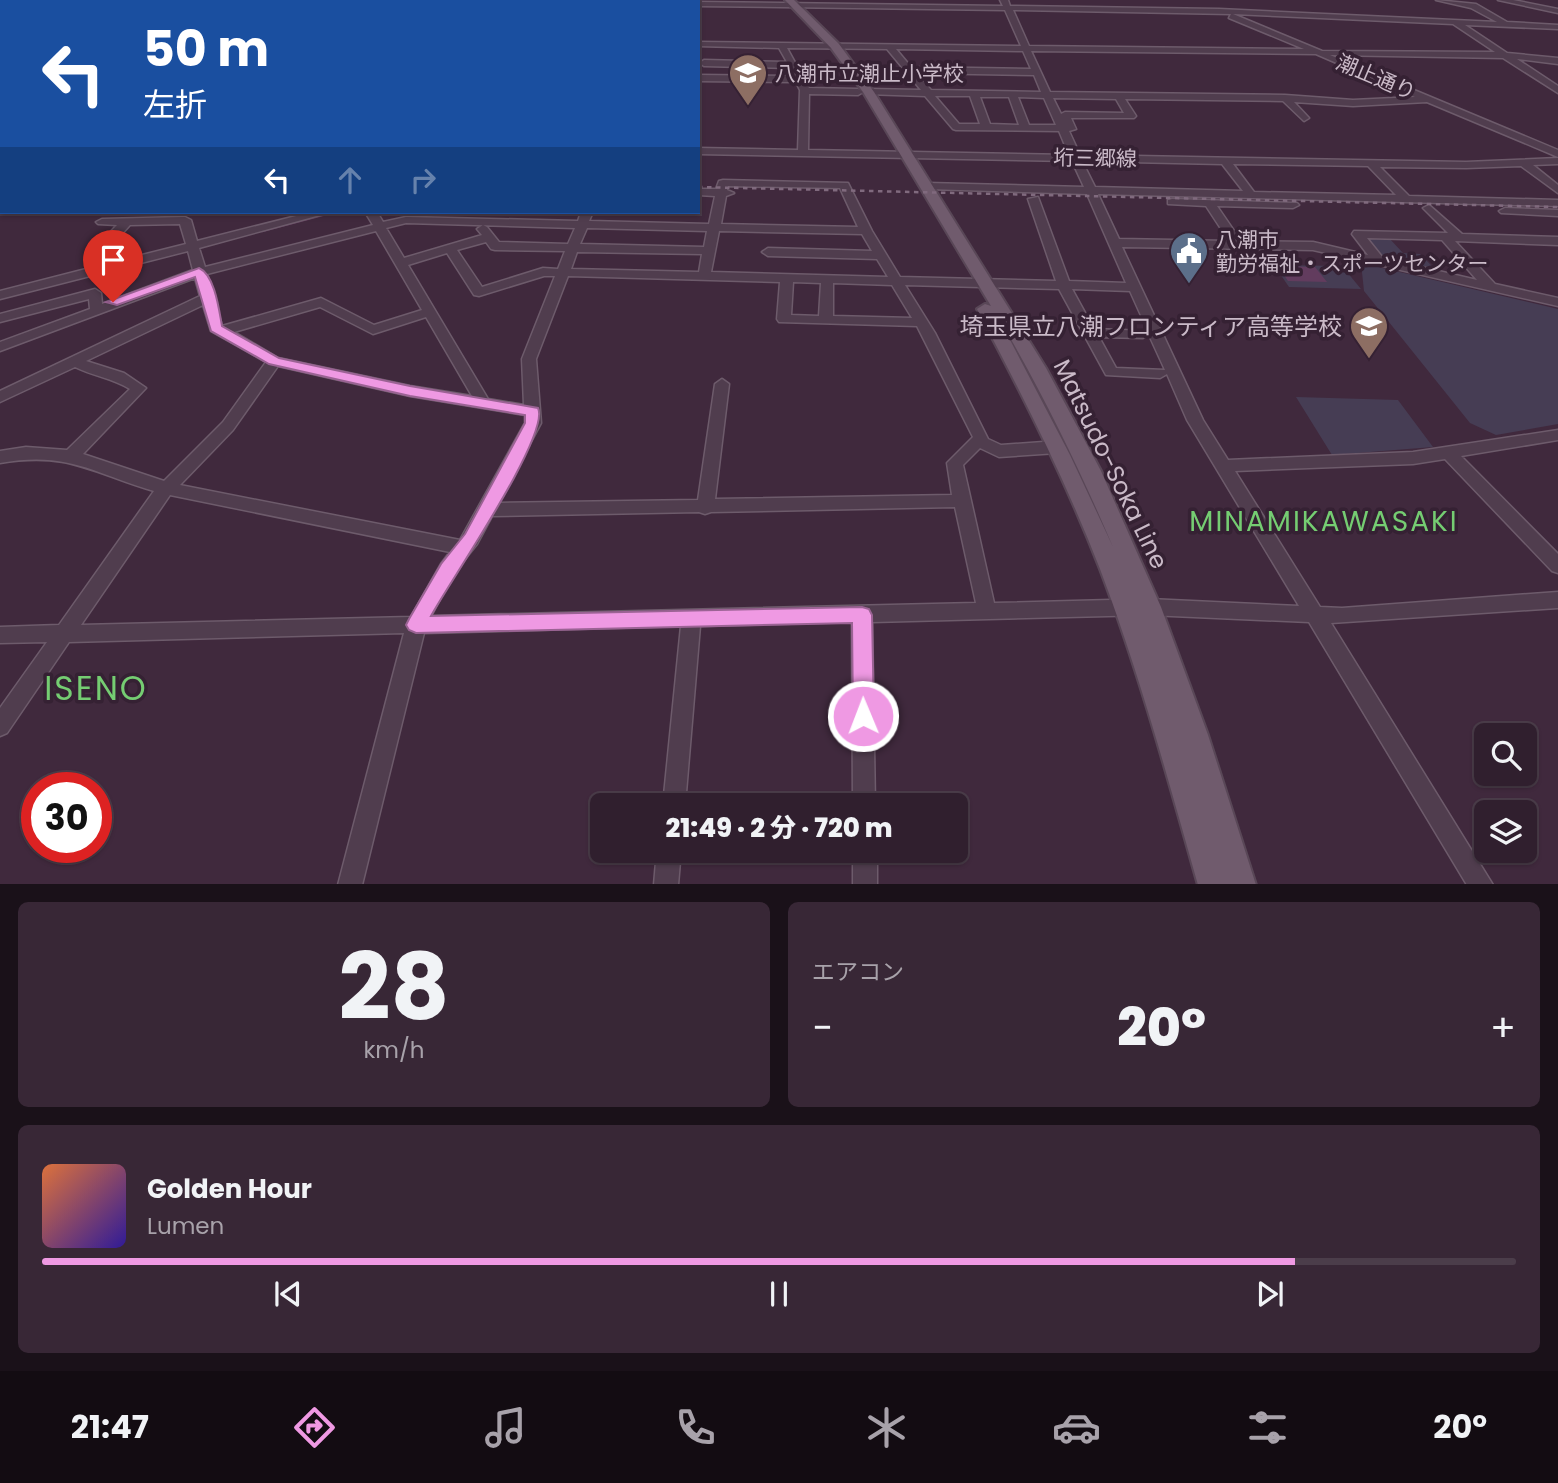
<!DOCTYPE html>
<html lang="ja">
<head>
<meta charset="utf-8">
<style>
  body { margin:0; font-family:Poppins,"Noto Sans JP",sans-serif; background:#382736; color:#f1f3f6; height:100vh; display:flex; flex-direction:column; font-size:26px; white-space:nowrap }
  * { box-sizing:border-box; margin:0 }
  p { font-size:23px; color:#a8a2aa }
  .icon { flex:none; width:38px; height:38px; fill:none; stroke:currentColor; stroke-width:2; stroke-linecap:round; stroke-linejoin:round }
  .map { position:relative; height:884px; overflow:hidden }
  .details { display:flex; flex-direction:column; gap:18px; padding:18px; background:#1a1119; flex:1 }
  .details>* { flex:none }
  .guide { position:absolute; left:0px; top:0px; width:700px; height:214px; box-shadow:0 2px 5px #0004,0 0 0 2px #4b3d4a; background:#1a4fa0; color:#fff; overflow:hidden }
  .buttons { position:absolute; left:1474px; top:723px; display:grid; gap:14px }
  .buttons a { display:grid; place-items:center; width:63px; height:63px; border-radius:10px; background:#301f2e; box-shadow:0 2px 5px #0004,0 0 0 2px #4b3d4a; font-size:35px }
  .speed { position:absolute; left:21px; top:772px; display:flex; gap:14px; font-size:35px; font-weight:700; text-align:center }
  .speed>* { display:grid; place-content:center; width:91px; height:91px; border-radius:50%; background:#301f2e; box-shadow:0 2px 5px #0004,0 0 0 2px #4b3d4a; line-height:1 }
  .speed .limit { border:10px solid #d22; background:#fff; color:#111 }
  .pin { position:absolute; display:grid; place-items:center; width:60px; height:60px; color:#fff; margin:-72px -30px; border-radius:50% 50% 50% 0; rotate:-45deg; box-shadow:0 0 7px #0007 }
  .pin .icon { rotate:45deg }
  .me { position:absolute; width:77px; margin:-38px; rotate:359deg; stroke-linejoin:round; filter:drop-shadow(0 0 5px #0008) }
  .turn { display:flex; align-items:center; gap:24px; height:147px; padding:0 28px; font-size:32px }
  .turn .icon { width:91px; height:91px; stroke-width:2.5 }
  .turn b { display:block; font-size:49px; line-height:60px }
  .lanes { display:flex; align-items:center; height:66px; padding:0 28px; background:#0003; justify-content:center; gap:35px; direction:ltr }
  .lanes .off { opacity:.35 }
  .big { font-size:52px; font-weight:800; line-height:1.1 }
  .details .tile { flex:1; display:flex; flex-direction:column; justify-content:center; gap:10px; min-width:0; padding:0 24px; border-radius:10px; background:#382736 }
  .details .dial { align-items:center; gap:0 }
  .dial b { font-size:91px; line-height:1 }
  .song { display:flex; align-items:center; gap:21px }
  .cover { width:84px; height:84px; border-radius:10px; background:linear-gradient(135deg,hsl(20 70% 55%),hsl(250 70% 35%)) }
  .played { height:7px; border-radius:4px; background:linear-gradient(90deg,#ef99e3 85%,#4b3d4a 85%) }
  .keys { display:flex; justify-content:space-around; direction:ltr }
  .heat { display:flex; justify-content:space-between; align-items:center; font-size:38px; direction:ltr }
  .details .tiles { flex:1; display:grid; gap:18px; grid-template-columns:1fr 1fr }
  .tile:last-child { grid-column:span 2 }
  .trip { position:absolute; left:590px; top:793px; width:378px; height:70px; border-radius:10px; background:#301f2e; box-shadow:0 2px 5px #0004,0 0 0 2px #4b3d4a; font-weight:800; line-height:70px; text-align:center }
  .dock { display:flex; height:112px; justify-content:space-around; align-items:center; background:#130c12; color:#a8a2aa }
  .dock .icon { width:49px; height:49px }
  .dock .active { color:#ef99e3 }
  .dock b { font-size:32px; color:#f1f3f6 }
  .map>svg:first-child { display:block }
  .green { fill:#463d54 }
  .water { fill:#623c5e }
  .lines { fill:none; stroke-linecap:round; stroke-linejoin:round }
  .stream-far1 { stroke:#623c5e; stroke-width:2 }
  .stream { stroke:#623c5e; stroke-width:2.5 }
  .minor-casing { stroke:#6d5b6b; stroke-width:3 }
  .major-casing { stroke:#594757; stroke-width:4 }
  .highway-casing { stroke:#5a4758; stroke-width:3 }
  .minor { fill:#503d4e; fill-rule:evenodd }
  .major { fill:#705b6d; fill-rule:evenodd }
  .highway { fill:#5b755e; fill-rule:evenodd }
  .rail { stroke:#806a7e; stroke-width:2.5; stroke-dasharray:4.5 4.5; stroke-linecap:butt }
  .route { fill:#ef99e3; stroke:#9b6394; stroke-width:2 }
  .labels { text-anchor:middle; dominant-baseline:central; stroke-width:7; stroke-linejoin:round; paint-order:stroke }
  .far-poi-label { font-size:21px; fill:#cabac8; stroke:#352133; text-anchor:start }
  .far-street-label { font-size:21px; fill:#cabac8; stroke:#352133 }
  .poi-label { font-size:24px; fill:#cabac8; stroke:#352133; text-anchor:end }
  .street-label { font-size:24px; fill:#cabac8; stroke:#352133 }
  .quarter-label { font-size:28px; letter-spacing:2px; fill:#75cd72; stroke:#352133 }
  .near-quarter-label { font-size:33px; letter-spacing:2px; fill:#75cd72; stroke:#352133 }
</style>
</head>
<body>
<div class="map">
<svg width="1558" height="885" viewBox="0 0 1558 885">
  <rect width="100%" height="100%" fill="#40293d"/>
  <!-- green -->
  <path class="green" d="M1389,238L1403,253L1420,254L1434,268L1385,259L1367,239Z
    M1361,263L1558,309V424L1496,435L1470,423L1364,291Z
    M1274,265L1342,266L1361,289L1289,287Z
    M1296,397L1398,400L1433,447L1332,455Z"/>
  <!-- water -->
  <path class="water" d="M1278,266L1315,267L1327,282L1288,281Z"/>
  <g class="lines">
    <!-- stream-far1 -->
    <path class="stream-far1" d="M308,0L310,2
      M323,2L329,0"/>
    <!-- stream -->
    <path class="stream" d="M262,231L334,212"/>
    <defs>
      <path id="minor" d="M243,0H251L252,2H244Z
        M355,0H364L366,2H357Z
        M393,0H525L528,2H395Z
        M667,0H675L666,2Z
        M1000,0H1008L1010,6L1219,9L1497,22L1471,8L1436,0L1476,4L1507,22L1558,25V29L1465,25L1507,53L1558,58V64L1517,59L1558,86V93L1503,58L1330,55L1558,150V157L1427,102L1353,106L1294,102L1309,118L1304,121L1283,101L1125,99L1136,116L1134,118H1071L1076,129L1069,131L1080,155L1466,162L1558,158V164L1533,165L1558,185V193L1521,166L1466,168L1380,167L1409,196L1558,200V206L1098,194L1119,239L1229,241L1206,206L1168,204V200L1172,199L1297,203L1299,205L1293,208L1217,206L1241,241L1313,242L1368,255L1352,234L1354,231L1448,233L1423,208L1429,205L1462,234L1558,237V245L1455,241L1495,284L1558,298V306L1313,250L1122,247L1203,420L1228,460L1413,452L1558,430V440L1461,456L1558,554V573L1552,571L1445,459L1413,464L1235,471L1320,607L1342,608L1558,592V608L1331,623L1493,885H1467L1309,622L1149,615L872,622L875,805H853L852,622L700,626L685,805H663L681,626L424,633L362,885H338L404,633L69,642L7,733L0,736V708L47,642L0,643V627L59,625L154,491C92,473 69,451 0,463V451L26,447L67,450L130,389C112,378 93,376 75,367L0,402V391L200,296L195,278L0,351V342L90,309L89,299L0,322V314L95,289L101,293L102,304L193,270L188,251L0,299V291L86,269L87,257L117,225L98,224L96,222L102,219L185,217L191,220L197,241L312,212H331L199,248L205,267L373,225L365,212H377L383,222L406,217L578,221L581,212H593L589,221L709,224L715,196L698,195V189H716L719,181L723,180L848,183L872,231L900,277L1056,281L1028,199L1038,197L1069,281L1126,283L1087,194L927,189L922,186L927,183L1084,187L1072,161L698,154V148L798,150L800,90L796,82L698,81V75L794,76L789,68L704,66L700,63L704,60L787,62L779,48L698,46V42L1021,46L1005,10L698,6V2L1003,6ZM1013,10L1231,14L1229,18L1304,49L1029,46ZM1233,14L1453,24L1495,52L1322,51ZM787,48L887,49L921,90L868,89L865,90V94L925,96L953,129L956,130L1059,131L1069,155L808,150L809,94L858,95L863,92L858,89L809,88ZM896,49L1023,51L1031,69L911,67ZM1031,51L1316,54L1415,97L1353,100L1285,95L1050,92ZM916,73L1034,75L1041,92L931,90ZM935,96H970L980,124H959ZM980,97H1009L1019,125L990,124ZM1018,97L1044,98L1056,125H1029ZM1053,98L1116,99L1124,113L1065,112L1061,114ZM1082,161L1222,164L1243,191L1095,187ZM1233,164L1368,166L1396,195L1254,192ZM728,186L840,188L858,227L721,224L726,196L734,193L727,190ZM406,223L575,228L568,244L499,242L487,227L483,225L477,229L482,235L404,258L386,228ZM180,224L186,244L98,266L97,261L130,225ZM587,228L707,231L704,247L580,244ZM376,231L422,310L374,325L321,298L222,326L207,274ZM719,231L862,234L872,251L768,248L762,252L768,256L877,259L888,277L711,272ZM1367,238L1442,240L1477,280L1383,258ZM486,242L491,249L495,250L565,251L558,269L543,268L482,287L457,250ZM577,252L702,254L699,272L571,269ZM447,253L474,295L479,296L544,276H555L522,359L524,405L488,399L408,265ZM568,276L780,282L777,319L779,322L917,326L973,437L947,463L952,495L715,499L729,384L722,379L715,384L698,500L498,503L541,423L536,359ZM793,282L821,283L819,316L791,315ZM833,283L892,285L912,318L833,316ZM905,285L1059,289L1106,375L1160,378L1167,374L1187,420L1299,606L1149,599L994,603L963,465L980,448L999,457L1057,453L1065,447L1057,441L1001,445L988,439L935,333ZM1072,289L1130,291L1148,331L1094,329ZM203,305L211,331L266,362L223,422L164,481L83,454L146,388L124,373L86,361ZM320,307L373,334L426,317L472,396L410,386L278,358L234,332ZM1149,335L1165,370L1116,368L1099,337L1143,338ZM278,366L410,396L525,415V423L460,540L180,485L233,430ZM170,495L450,552L441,564L411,617L81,625ZM955,507L976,603L431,616L453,574L477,544L492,516L699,512L705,514L711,512Z
        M1498,0H1513L1558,9V13Z
        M0,27H2L0,32Z
        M0,49H2L0,55Z
        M0,61H2V67H0Z
        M2,80V86L0,87V81Z
        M0,116H2V122H0Z
        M0,143H2L0,150Z
        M0,175H2V181H0Z
        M0,196H2V202H0Z
        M1505,208L1558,210V216L1501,213L1499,211Z
        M657,850H681L678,885H654Z
        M853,850H877V885H853Z"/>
      <path id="major" d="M48,0H78L47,2Z
        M130,0H184L129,2Z
        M785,0H794L839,44L874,92L1046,368L1101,471L1161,607L1208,735L1256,885H1198C1168,779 1139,672 1100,569C1065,479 1022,394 977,309L985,304L991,306L863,92L831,48ZM997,315C1041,390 1079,467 1113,547L1070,455Z
        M2,2V8L0,9V3Z"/>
      <path id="highway" d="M57,0H89L56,2Z
        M112,0H173L111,2Z
        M0,7H2V13H0Z"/>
    </defs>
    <!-- minor casing -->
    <use href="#minor" class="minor-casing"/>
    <!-- major casing -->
    <use href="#major" class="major-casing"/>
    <!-- highway casing -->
    <use href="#highway" class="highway-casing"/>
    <!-- minor -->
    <use href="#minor" class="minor"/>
    <!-- major -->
    <use href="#major" class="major"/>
    <!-- highway -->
    <use href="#highway" class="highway"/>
    <!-- rail -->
    <path class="rail" d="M698,187L1558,207"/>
  </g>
  <!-- route -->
  <path class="route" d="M199,268C215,275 219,310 222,326L279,358L410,386L538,408C551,435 448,584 431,616L862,607L869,609L872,615L874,716L871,723L863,726L856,723L853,716L852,623L416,633L409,630L406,625L409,619L441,564L465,534L525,423V415L410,396L269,364L211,331L195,277L117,305L106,302Z"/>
  <!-- icons -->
  <defs>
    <symbol id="school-pin" viewBox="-11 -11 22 30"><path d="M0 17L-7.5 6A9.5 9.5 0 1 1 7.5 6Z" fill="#8d6e63" stroke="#352133"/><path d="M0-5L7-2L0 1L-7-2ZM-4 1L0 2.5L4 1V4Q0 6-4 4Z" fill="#fff"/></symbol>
    <symbol id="civic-pin" viewBox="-11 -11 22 30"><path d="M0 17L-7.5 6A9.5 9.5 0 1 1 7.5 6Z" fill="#5c6f8a" stroke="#352133"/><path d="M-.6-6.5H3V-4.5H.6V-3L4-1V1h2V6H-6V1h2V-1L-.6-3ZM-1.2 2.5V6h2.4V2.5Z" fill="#fff"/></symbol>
  </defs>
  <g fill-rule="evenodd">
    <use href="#school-pin" x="726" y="51" width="44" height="60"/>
    <use href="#civic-pin" x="1167" y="229" width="44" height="60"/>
    <use href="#school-pin" x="1347" y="304" width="44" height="60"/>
  </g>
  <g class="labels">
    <!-- far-poi labels -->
    <g class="far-poi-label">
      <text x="775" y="73">八潮市立潮止小学校</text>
      <text x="1216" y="239">八潮市<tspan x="1216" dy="24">勤労福祉・スポーツセンター</tspan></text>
    </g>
    <!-- far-street labels -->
    <g class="far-street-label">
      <text transform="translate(1376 77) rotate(23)">潮止通り</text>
      <text transform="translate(1095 158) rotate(1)">垳三郷線</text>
    </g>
    <!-- poi labels -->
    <g class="poi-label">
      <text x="1342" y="326">埼玉県立八潮フロンティア高等学校</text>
    </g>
    <!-- street labels -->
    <g class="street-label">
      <text transform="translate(1111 464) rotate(64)">Matsudo-Soka Line</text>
    </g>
    <!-- quarter labels -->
    <g class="quarter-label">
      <text x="1324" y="521">MINAMIKAWASAKI</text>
    </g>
    <!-- near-quarter labels -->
    <g class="near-quarter-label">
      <text x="96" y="688">ISENO</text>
    </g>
  </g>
</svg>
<div class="buttons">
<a><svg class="icon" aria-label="search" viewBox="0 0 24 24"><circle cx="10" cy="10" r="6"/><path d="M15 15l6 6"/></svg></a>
<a><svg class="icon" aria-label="layers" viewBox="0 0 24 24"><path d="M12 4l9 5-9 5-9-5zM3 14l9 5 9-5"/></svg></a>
</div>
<div class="speed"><div class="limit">30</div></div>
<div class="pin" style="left:113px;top:302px;background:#d93025"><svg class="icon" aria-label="arrive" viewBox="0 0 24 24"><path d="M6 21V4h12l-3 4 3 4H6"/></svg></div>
<svg class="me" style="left:863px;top:716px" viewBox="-20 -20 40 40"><circle r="17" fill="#ef99e3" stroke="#fff" stroke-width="3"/><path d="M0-11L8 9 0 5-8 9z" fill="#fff"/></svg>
<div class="trip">21:49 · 2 分 · 720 m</div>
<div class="guide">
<div class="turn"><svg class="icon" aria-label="left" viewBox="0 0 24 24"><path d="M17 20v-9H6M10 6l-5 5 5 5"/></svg><div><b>50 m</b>左折</div></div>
<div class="lanes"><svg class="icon" aria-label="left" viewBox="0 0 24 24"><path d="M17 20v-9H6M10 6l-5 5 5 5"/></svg><svg class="icon off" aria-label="ahead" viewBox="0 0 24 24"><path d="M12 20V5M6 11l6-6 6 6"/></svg><svg class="icon off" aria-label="right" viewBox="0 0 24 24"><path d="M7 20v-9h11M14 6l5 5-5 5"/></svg></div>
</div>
</div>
<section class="details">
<div class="tiles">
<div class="tile dial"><b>28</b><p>km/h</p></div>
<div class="tile"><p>エアコン</p>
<div class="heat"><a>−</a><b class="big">20°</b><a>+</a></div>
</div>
<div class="tile">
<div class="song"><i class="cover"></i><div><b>Golden Hour</b><p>Lumen</p></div></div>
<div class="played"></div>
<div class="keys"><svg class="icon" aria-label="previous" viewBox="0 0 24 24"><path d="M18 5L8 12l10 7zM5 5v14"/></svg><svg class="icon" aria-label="pause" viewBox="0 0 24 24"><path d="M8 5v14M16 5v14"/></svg><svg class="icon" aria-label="next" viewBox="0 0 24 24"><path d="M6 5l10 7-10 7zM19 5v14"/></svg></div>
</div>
</div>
</section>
<nav class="dock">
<b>21:47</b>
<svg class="icon active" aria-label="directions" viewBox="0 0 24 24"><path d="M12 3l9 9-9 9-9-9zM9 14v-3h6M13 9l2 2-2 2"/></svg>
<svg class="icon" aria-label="music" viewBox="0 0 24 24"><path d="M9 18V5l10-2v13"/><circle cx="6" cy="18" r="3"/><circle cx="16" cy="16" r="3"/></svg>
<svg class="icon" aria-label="phone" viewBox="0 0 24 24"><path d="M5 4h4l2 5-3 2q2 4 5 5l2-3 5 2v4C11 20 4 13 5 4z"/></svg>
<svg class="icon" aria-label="climate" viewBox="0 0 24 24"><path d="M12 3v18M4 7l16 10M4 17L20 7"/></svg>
<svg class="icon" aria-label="car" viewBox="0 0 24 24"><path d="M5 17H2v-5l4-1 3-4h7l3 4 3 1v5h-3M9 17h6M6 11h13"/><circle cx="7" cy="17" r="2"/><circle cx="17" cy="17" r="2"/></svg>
<svg class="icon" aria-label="filters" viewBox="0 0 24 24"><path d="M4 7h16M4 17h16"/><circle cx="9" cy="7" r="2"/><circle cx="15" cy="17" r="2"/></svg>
<b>20°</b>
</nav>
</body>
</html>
